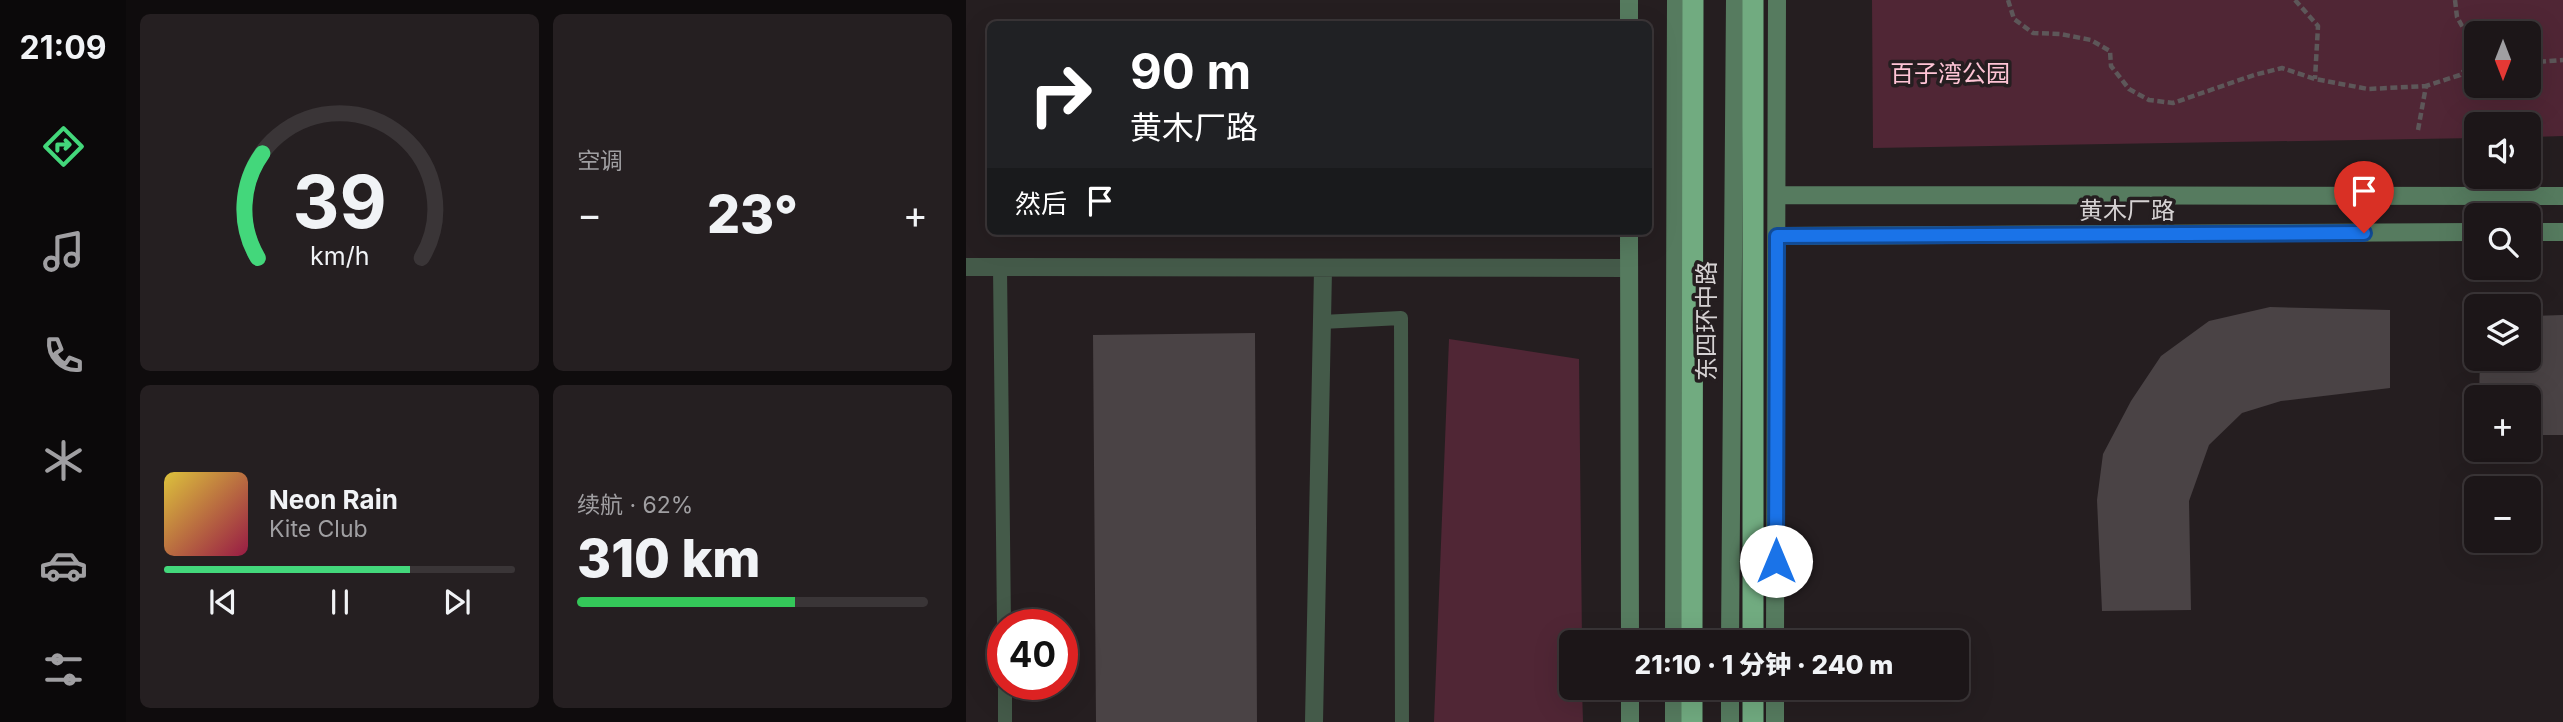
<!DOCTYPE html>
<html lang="zh">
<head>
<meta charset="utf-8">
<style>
  body { margin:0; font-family:Inter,"Noto Sans SC",sans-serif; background:#251f21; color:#f1f3f6; height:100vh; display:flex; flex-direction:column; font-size:26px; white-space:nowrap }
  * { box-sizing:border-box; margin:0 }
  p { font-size:23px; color:#a09fa2 }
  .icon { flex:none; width:38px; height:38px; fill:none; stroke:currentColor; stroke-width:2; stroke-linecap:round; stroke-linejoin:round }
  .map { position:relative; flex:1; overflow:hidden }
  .side { display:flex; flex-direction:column; gap:14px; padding:14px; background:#0f0c0d; width:840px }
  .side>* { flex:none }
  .guide { position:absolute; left:21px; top:21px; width:665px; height:214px; border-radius:10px; box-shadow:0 7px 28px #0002,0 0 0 2px #3a3537; background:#202124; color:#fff; overflow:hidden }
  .needle { width:46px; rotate:180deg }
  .controls { position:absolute; left:1498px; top:21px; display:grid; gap:14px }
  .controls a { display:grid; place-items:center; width:77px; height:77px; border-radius:10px; background:#1c1618; box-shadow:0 7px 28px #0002,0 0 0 2px #3a3537; font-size:35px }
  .speed { position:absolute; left:21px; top:609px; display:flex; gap:14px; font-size:35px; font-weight:700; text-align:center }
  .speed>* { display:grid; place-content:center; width:91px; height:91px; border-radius:50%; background:#1c1618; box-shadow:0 7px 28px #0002,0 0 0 2px #3a3537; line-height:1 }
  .speed .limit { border:10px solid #d22; background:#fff; color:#111 }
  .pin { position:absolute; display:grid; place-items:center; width:60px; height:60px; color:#fff; margin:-72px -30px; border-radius:50% 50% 50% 0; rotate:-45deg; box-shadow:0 0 7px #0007 }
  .pin .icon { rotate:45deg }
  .me { position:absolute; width:77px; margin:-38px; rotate:0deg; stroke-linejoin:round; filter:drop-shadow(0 0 5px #0008) }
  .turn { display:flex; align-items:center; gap:24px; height:147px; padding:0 28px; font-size:32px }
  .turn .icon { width:91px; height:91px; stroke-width:2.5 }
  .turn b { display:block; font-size:49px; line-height:60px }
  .then { display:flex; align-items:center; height:66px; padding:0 28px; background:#0003; gap:14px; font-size:26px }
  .big { font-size:52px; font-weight:800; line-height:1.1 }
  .side .widget { flex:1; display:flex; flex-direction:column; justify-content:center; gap:10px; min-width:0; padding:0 24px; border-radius:10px; background:#251f21 }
  .side .dial { align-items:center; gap:0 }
  .dial svg { height:182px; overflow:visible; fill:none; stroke:#3a3537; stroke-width:7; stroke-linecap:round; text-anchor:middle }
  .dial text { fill:#f1f3f6; stroke:none }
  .song { display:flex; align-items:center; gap:21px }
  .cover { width:84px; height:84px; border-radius:10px; background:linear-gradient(135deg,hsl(50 70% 55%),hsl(340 70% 35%)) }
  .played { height:7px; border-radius:4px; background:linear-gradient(90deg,#43d77b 70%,#3a3537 70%) }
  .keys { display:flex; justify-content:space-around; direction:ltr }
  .heat { display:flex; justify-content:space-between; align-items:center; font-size:38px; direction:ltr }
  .charge { height:10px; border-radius:5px; background:linear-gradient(90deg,#34c759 62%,#3a3537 0) }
  .side .tiles { flex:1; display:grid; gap:14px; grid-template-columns:repeat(2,1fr) }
  .trip { position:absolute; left:593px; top:630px; width:410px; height:70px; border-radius:10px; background:#1c1618; box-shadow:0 7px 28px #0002,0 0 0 2px #3a3537; font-weight:800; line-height:70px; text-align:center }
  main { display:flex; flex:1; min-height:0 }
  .tabs { display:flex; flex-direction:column; width:126px; justify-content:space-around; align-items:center; background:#0b090a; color:#a09fa2 }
  .tabs .icon { width:49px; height:49px }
  .tabs .current { color:#43d77b }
  .tabs b { font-size:32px; color:#f1f3f6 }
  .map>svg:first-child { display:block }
  .green { fill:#502635; fill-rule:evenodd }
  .building { fill:#4a4345 }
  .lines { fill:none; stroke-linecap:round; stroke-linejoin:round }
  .path { stroke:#5d5759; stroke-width:4.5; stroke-dasharray:7 3.5; stroke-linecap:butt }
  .lane { stroke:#445a49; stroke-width:14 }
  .street { stroke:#445a49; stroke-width:18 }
  .secondary { stroke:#567b5f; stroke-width:18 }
  .highway { stroke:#71ab80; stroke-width:21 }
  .route-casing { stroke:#114b97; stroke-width:18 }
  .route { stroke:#1a73e8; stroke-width:12 }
  .labels { text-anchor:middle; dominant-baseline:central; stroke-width:7; stroke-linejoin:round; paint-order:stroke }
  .park-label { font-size:24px; fill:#fec4d5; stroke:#251e20 }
  .street-label { font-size:24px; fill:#d6d2d3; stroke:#251e20 }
</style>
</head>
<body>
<main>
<nav class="tabs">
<b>21:09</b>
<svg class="icon current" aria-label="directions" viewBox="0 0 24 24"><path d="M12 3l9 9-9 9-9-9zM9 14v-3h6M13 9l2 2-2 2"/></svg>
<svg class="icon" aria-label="music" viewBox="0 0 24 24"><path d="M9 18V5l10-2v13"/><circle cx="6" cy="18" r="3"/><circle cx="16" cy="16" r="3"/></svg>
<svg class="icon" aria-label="phone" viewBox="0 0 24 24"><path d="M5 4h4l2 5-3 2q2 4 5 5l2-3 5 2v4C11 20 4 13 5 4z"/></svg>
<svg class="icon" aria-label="climate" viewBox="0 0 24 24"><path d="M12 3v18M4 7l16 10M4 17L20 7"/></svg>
<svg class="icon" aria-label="car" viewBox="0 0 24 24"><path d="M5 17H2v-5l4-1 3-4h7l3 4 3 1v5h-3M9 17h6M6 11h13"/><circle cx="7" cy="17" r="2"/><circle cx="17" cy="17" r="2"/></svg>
<svg class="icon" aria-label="filters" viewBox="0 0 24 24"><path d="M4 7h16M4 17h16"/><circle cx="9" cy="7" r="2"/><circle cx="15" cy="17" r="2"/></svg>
</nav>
<section class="side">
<div class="tiles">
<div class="widget dial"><svg viewBox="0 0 100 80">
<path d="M14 69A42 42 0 1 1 86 69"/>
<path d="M14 69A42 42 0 0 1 16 23" stroke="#43d77b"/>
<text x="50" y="56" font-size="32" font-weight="700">39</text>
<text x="50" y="72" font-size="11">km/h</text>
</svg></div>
<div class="widget"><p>空调</p>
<div class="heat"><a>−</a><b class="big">23°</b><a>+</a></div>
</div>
<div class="widget">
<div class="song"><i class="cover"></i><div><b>Neon Rain</b><p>Kite Club</p></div></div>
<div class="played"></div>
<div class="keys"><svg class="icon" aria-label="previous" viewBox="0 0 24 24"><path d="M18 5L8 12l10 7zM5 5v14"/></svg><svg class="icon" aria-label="pause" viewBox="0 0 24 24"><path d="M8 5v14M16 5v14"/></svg><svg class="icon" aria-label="next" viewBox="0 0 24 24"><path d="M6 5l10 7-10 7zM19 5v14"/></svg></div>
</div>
<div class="widget"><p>续航 · 62%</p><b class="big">310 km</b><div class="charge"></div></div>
</div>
</section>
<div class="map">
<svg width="1597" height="722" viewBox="0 0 1597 722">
  <rect width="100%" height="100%" fill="#251e20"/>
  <!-- green -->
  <path class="green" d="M906,0H1597V136L1563,137V124H1510V138L907,148ZM1510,33H1563V86H1510Z
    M483,339L613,359L616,642H606V688H616L617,722H468Z"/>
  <!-- building -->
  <path class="building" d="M1304,307L1424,310V388L1315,401L1276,413L1243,445L1223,501L1225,610L1136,611L1131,500L1137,454L1165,401L1195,356L1243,321Z
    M1597,315V435H1563V397H1513L1514,359H1563V316Z
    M289,333L291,722H130L127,335Z"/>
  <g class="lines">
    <!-- path -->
    <path class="path" d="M1042,0L1048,19L1067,33L1094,34L1125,40L1144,51L1145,66L1163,89L1183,100L1207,103L1288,75L1316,68L1349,79L1402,89L1460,86
      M1329,0L1352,26L1349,79
      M1489,0L1491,17L1510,51
      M1563,65L1572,62L1597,60
      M1452,130L1460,86L1494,75L1510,58"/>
    <!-- lane -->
    <path class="lane" d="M34,268L38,625
      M356,322L435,318L436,722
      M39,684V722"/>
    <!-- street -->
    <path class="street" d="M0,267L663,268
      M348,722L357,270"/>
    <!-- secondary -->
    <path class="secondary" d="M663,0V24
      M811,195L1597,196
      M663,231L664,642
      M1563,232H1597
      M811,236L1510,232
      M708,642L710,0
      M764,642L769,0
      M809,642L811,0
      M664,688V722
      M708,722V688
      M764,722V688
      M809,722V688"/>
    <!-- highway -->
    <path class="highway" d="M726,642L727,0
      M787,642V0
      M787,688V722
      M726,722V688"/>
  </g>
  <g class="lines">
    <defs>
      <path id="route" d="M810,561L811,236L1398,233"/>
    </defs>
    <!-- route casing -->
    <use href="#route" class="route-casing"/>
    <!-- route -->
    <use href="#route" class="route"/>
  </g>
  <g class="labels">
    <!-- park labels -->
    <g class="park-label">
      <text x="984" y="73">百子湾公园</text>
    </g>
    <!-- street labels -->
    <g class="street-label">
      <text x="1161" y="210">黄木厂路</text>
      <text transform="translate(740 321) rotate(-90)">东四环中路</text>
    </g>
  </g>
</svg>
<div class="controls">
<a><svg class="needle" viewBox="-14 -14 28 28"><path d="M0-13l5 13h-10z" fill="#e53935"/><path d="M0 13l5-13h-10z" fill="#a09fa2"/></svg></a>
<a><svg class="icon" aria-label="sound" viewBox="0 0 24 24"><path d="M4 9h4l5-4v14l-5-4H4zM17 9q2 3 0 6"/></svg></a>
<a><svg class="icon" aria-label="search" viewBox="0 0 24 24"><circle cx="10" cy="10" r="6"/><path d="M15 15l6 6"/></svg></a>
<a><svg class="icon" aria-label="layers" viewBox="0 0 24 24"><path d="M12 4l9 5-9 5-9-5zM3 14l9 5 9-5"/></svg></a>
<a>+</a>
<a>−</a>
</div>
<div class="speed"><div class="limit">40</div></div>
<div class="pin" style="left:1398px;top:233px;background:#d93025"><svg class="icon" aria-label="arrive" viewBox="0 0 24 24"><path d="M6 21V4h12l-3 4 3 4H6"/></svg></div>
<svg class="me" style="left:810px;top:561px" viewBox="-20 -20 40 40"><circle r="19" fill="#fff"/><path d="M0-13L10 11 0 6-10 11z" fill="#1a73e8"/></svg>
<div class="trip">21:10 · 1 分钟 · 240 m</div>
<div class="guide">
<div class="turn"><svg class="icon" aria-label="right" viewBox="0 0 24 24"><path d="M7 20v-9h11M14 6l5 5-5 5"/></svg><div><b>90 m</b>黄木厂路</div></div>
<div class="then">然后<svg class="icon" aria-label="arrive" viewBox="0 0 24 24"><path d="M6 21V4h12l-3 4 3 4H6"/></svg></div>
</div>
</div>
</main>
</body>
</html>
